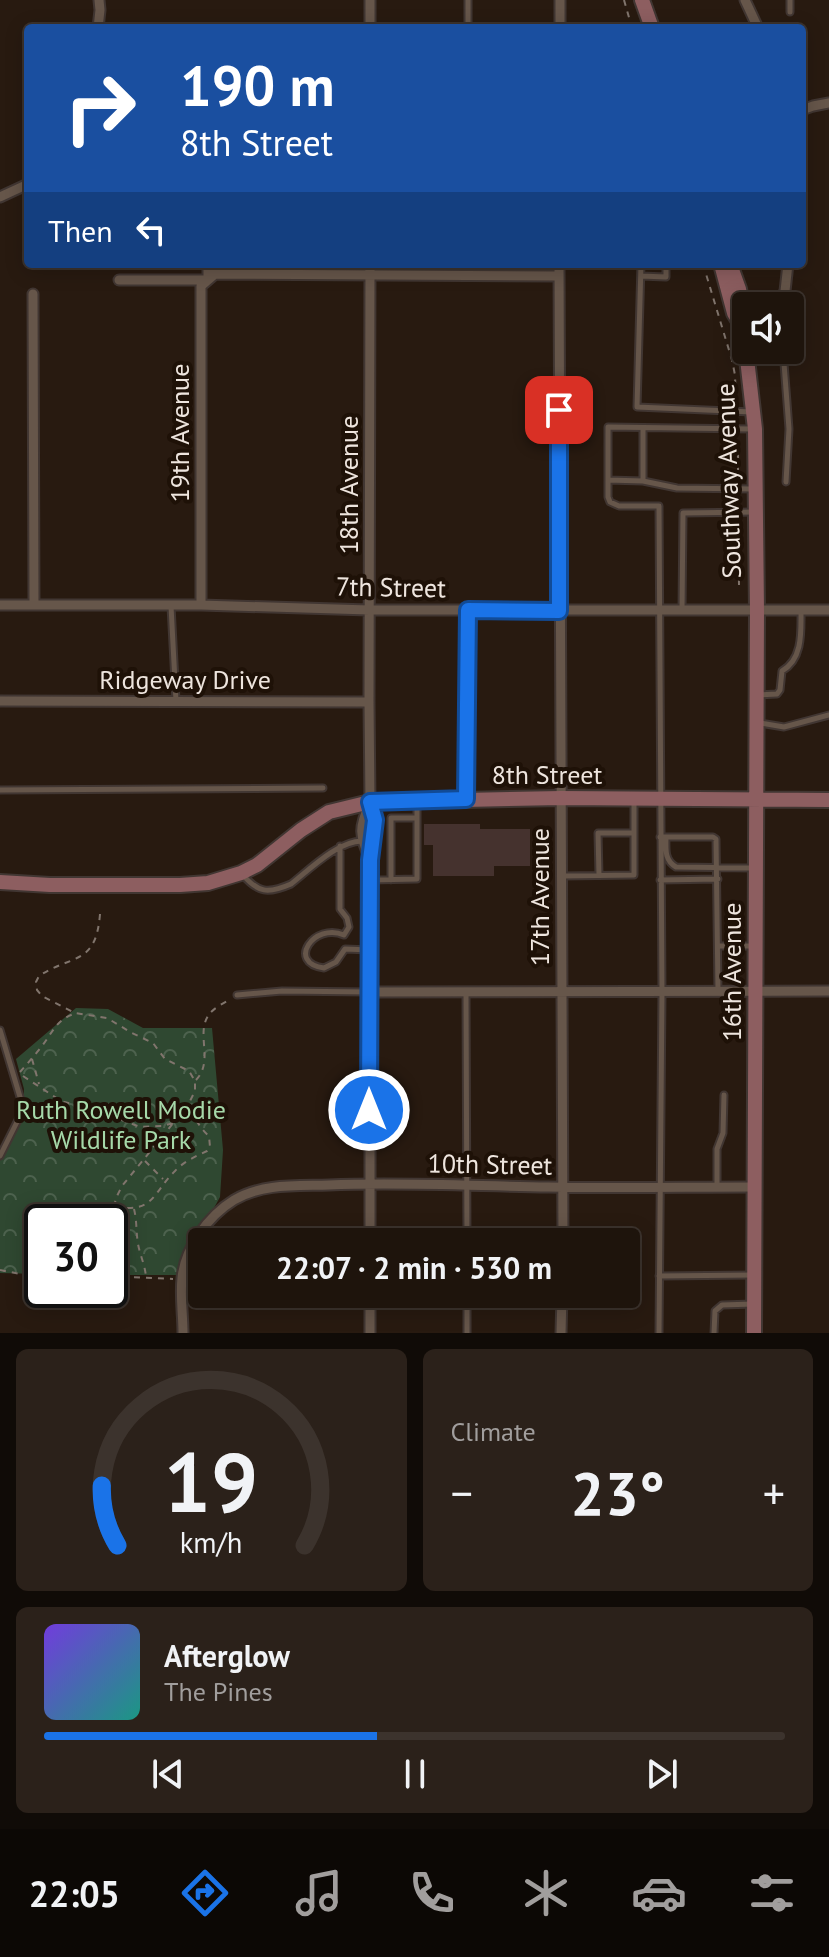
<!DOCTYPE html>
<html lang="en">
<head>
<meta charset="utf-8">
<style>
  body { margin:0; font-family:"PT Sans",sans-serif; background:#2b211a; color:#f1f3f6; height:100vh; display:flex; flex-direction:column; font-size:30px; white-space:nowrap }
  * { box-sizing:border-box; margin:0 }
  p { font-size:26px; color:#a19e9d }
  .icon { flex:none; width:44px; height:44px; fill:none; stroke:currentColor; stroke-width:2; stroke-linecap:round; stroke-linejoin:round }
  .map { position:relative; height:1333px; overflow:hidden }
  .side { display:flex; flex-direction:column; gap:16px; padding:16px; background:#100b07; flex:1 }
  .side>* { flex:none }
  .banner { position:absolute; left:24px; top:24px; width:782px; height:244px; border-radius:8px; box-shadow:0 4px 20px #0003,0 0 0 2px #3c332d; background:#1a4fa0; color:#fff; overflow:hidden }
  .controls { position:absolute; left:732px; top:292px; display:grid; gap:16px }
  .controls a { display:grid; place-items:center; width:72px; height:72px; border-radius:8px; background:#1e140c; box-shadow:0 4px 20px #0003,0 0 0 2px #3c332d; font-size:40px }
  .speed { position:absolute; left:24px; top:1204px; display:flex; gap:16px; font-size:40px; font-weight:700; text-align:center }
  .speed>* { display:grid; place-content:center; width:104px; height:104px; border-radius:50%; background:#1e140c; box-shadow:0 4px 20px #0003,0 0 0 2px #3c332d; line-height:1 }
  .speed .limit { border:4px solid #111; border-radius:12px; background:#fff; color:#111 }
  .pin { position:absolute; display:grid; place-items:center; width:68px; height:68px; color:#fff; margin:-34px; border-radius:16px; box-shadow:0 4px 12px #0006 }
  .me { position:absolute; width:88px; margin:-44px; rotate:0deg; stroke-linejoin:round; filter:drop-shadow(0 0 6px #0008) }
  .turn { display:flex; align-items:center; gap:28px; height:168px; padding:0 24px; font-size:36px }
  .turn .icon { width:104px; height:104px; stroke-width:2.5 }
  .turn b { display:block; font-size:56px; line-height:68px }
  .then { display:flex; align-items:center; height:76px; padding:0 24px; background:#0003; gap:16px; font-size:30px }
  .big { font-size:60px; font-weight:600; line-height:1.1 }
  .side .card { flex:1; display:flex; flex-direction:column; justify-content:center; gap:12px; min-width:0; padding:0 28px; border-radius:12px; background:#2b211a }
  .side .dial { align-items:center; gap:0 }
  .dial svg { height:208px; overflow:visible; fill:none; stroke:#3c332d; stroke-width:7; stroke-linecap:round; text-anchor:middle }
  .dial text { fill:#f1f3f6; stroke:none }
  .song { display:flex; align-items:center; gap:24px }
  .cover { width:96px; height:96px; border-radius:12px; background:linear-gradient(135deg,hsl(260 70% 55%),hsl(170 70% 35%)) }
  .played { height:8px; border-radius:4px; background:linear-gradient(90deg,#1a73e8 45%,#3c332d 45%) }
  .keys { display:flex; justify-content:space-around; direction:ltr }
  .heat { display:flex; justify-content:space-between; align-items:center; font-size:44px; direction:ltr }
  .side .tiles { flex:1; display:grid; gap:16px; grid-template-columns:1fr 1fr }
  .card:last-child { grid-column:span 2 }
  .trip { position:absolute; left:188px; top:1228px; width:452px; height:80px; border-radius:8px; background:#1e140c; box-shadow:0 4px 20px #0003,0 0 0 2px #3c332d; font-weight:600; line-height:80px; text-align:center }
  .dock { display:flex; height:128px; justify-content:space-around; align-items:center; background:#0c0805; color:#a19e9d }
  .dock .icon { width:56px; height:56px }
  .dock .on { color:#1a73e8 }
  .dock b { font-size:36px; color:#f1f3f6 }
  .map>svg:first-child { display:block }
  .park { fill:url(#park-crowns) }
  .building { fill:#45322e }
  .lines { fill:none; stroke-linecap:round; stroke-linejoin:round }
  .lane-casing { stroke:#413632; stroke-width:9 }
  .street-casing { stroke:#413632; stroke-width:13 }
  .secondary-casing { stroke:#413632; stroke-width:18 }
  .path { stroke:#81756d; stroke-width:2; stroke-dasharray:6 6; stroke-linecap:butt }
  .lane { stroke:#66564a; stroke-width:5 }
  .street { stroke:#66564a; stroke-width:9 }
  .secondary { stroke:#8d5e60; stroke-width:14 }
  .route-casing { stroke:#114b97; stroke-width:20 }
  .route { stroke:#1a73e8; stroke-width:14 }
  .labels { text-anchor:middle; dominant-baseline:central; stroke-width:8; stroke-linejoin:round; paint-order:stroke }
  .street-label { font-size:26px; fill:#eee5de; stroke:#1e1107 }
  .park-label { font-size:26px; fill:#a6d9a9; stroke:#1e1107 }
</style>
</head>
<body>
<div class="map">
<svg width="829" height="1333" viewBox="0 0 829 1333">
  <defs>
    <pattern id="park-crowns" width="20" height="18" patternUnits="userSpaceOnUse" patternTransform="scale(2)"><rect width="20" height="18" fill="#2f4831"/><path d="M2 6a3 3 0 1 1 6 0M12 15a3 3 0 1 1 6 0" fill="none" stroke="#4d624e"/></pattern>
  </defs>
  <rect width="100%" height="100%" fill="#281a10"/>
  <!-- park -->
  <path class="park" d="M76,1008L108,1009L143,1028H212L223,1150L220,1197L177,1275H110V1222H42V1274L0,1273V1156L23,1107L24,1089L16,1059Z"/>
  <!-- building -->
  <path class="building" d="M424,824H480V829H530V866H494V876H433V845H424Z"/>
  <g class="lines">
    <defs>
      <path id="lane" d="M790,0V12
        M468,28V0
        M583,28H589
        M641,264L637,407L752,412
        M641,276L666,277V264
        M783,350L789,429L786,482
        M608,480L643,481V428
        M643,481L677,488L753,489
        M171,606L176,701
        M682,610L683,513L755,512
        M758,695L777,694L780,690L782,671C803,659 801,632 801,611
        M760,723L784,727L829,715
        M0,790L323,788
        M466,797L468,611
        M660,837H713L716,839L718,991
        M666,837C666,849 664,860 676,867L754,868
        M340,846V909L347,918L349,927L344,935C314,922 286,963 324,968L336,962L345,949L370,950
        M242,874C258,893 268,894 291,884C310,869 338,841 362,841
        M599,875L598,833H634
        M562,876L634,875V800
        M370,880L417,879V805
        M391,880V818H417
        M660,880L718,879
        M718,946H753
        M466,993L467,1242
        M237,995L282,991L368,992
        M0,1030L23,1107L21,1114L0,1156
        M717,1187V1149L723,1133L724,1095
        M659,1276L753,1275
        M467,1333V1294
        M659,1333L662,993L659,506H619L610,502L608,497V427L751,429
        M714,1333L715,1311L722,1305L753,1304"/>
      <path id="street" d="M745,0L758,28
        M98,28L100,10L99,0
        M370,28V0
        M560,28V0
        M802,110L813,106L829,103
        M0,197L28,184
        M559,264L563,1242
        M119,280H208L215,274L559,276
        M33,294L34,604
        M776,306L785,291L788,264
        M0,605H201L369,610H829
        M201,605V286L208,280V264
        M0,701L369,702
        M370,803C358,829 360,834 370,860
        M369,992L829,991
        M370,1242V860L375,820L370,802L369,702L370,264
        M370,1294V1333
        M183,1333C183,1315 180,1296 182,1278C185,1248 208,1216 234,1200C263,1183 297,1186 329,1185C402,1182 475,1186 548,1187C617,1188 685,1187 754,1187
        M561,1333L562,1294"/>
      <path id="secondary" d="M642,0L652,28
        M721,264L734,313L742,326
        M730,264L739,289L744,314L742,326L746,348
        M746,350L755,429L757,611L754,1333
        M0,882L50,885H180L208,883L241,873L257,865L301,830L329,812L370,802L561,798L829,800"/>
    </defs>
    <!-- lane casing -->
    <use href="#lane" class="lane-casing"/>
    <!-- street casing -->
    <use href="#street" class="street-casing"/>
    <!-- secondary casing -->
    <use href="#secondary" class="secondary-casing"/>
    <!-- path -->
    <path class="path" d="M624,0L632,28
      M703,264L732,360L735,375L736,402
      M738,482V436
      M738,520L739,585
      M100,914C96,966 72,954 39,976L36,982L37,990L42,996L75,1013L107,1018L132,1033L153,1043L165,1059L189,1071L195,1081V1091L188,1105L122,1186L117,1196L109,1222
      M32,1059L39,1084
      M20,1072C27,1064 35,1055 42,1046C52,1033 57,1019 74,1014
      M23,1076L61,1101L98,1111L140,1127L163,1126L173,1123
      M196,1080C214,1061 196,1035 208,1016C212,1009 222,1004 229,1000
      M145,1161L163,1179
      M115,1207C154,1213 152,1194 175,1171C183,1162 196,1156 207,1151L210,1147L209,1136C200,1129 196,1117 187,1111
      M134,1209C137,1221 136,1232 138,1244C140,1255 145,1265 146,1277
      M0,1270L20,1274L42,1272
      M110,1276L173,1279"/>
    <!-- lane -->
    <use href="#lane" class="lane"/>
    <!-- street -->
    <use href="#street" class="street"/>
    <!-- secondary -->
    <use href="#secondary" class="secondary"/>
  </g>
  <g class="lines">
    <defs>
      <path id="route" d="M369,1110L370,860L375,820L370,802L466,799L468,610L559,611V410"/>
    </defs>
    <!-- route casing -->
    <use href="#route" class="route-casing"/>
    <!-- route -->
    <use href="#route" class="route"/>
  </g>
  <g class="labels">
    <!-- street labels -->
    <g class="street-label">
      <text transform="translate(179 433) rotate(-90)">19th Avenue</text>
      <text transform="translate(728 481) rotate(-92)">Southway Avenue</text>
      <text transform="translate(348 485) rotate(-90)">18th Avenue</text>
      <text transform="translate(391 587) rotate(1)">7th Street</text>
      <text x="185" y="679">Ridgeway Drive</text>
      <text x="547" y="774">8th Street</text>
      <text transform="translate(539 897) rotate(-90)">17th Avenue</text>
      <text transform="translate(731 972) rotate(-90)">16th Avenue</text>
      <text transform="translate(490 1164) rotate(1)">10th Street</text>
    </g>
    <!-- park labels -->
    <g class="park-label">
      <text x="121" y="1109">Ruth Rowell Modie<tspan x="121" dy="30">Wildlife Park</tspan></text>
    </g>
  </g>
</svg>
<div class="controls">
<a><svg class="icon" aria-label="sound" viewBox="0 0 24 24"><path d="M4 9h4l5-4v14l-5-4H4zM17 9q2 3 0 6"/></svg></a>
</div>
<div class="speed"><div class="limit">30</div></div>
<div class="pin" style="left:559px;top:410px;background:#d93025"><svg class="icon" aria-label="arrive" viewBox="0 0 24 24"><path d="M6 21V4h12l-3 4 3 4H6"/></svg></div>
<svg class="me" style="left:369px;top:1110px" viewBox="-20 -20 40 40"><circle r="17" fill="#1a73e8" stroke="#fff" stroke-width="3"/><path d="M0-11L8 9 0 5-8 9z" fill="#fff"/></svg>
<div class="trip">22:07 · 2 min · 530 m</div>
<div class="banner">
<div class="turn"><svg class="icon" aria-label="right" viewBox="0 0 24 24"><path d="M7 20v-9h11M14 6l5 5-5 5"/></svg><div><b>190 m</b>8th Street</div></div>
<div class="then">Then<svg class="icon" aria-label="left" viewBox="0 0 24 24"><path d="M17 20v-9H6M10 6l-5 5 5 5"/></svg></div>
</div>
</div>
<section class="side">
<div class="tiles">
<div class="card dial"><svg viewBox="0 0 100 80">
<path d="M14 69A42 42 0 1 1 86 69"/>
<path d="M14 69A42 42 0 0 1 8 46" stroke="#1a73e8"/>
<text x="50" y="56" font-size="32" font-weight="700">19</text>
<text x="50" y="72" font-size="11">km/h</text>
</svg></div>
<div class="card"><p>Climate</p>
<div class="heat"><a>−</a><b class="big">23°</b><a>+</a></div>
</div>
<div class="card">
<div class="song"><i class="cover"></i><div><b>Afterglow</b><p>The Pines</p></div></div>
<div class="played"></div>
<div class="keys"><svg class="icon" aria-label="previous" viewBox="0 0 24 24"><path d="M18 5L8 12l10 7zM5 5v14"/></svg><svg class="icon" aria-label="pause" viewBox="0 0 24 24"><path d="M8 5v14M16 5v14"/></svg><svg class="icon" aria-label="next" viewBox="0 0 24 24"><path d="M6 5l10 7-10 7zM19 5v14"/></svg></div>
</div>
</div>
</section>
<nav class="dock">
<b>22:05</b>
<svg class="icon on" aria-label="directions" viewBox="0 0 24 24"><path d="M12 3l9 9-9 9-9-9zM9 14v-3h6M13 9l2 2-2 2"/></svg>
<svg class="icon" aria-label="music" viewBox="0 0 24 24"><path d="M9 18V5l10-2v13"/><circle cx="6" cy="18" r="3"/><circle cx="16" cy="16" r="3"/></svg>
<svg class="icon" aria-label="phone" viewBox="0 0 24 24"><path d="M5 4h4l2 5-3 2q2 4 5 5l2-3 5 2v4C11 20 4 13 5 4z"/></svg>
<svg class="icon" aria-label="climate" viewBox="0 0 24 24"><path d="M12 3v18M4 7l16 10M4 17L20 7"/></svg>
<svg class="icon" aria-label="car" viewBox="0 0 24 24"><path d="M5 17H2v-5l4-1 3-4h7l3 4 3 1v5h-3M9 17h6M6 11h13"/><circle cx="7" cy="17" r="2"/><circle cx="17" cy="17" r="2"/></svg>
<svg class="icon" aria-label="filters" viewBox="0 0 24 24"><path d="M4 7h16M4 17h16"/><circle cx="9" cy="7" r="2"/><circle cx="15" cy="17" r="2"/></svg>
</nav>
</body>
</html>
